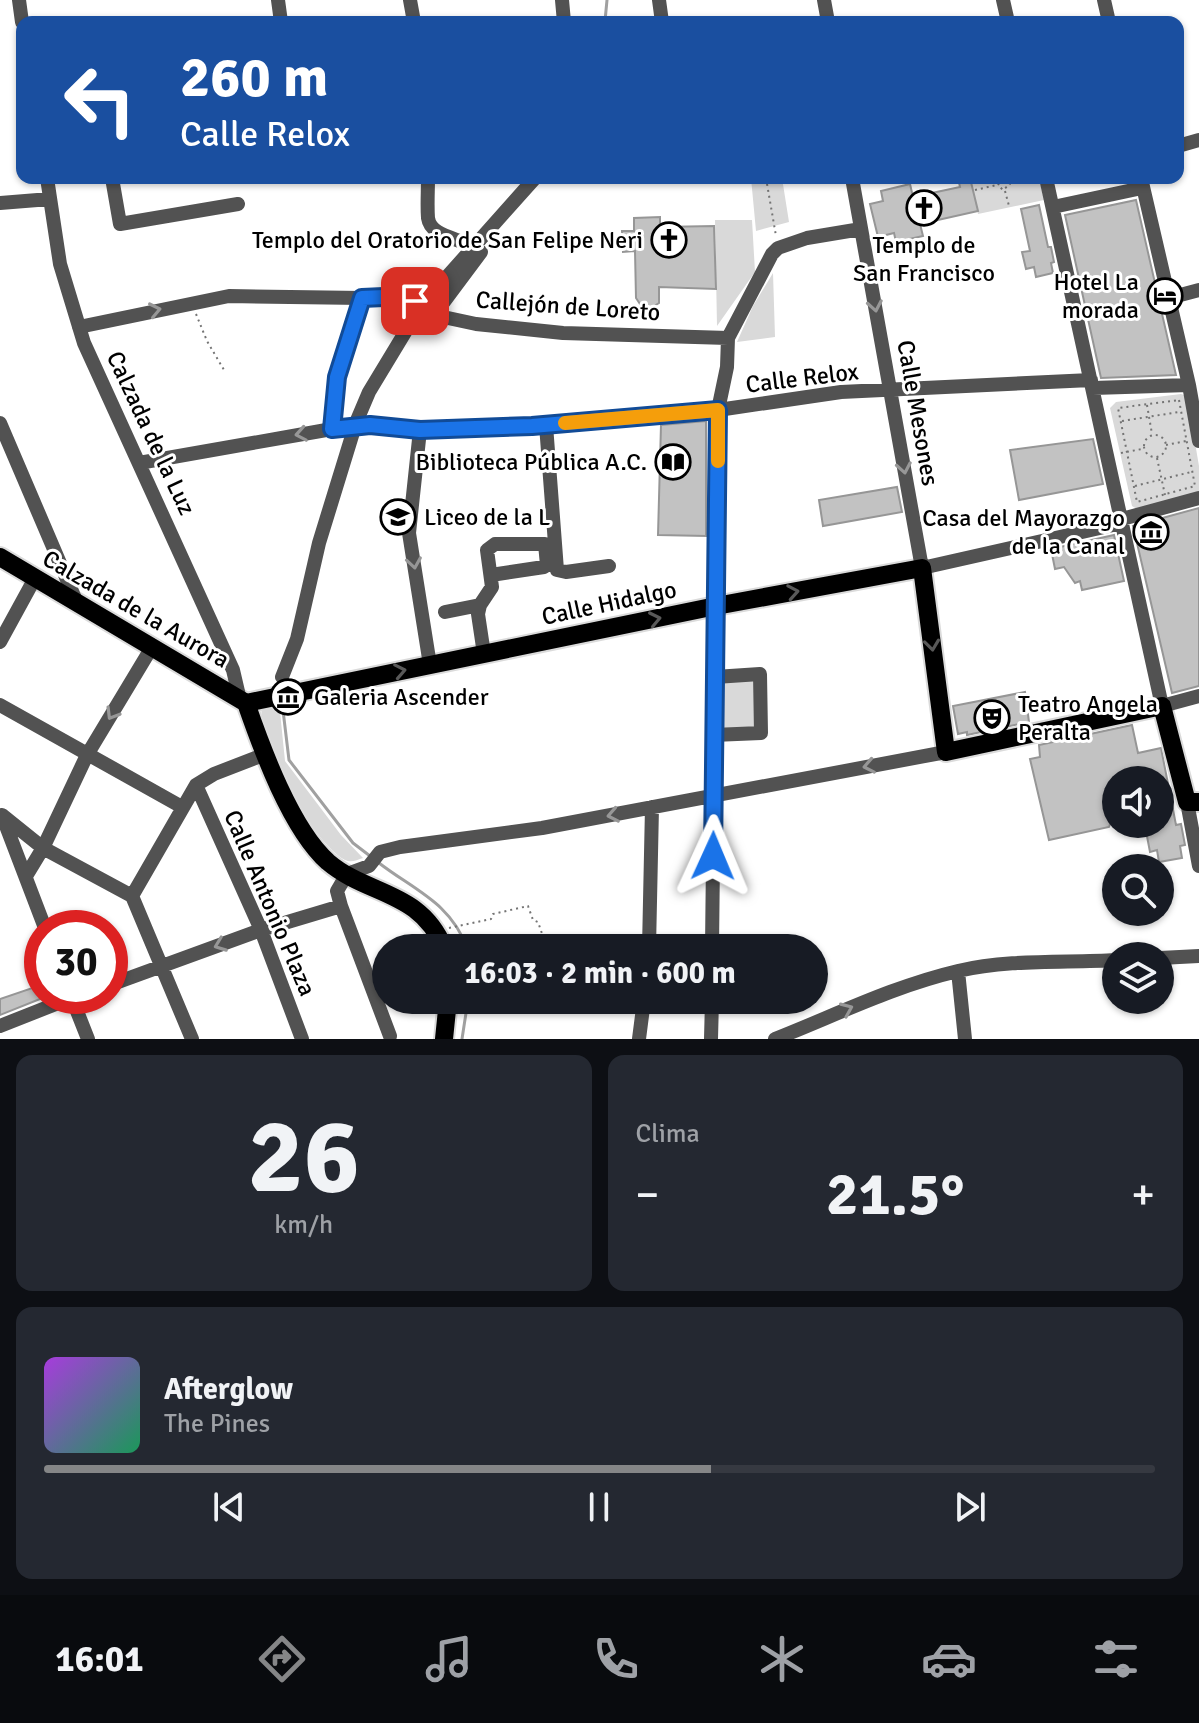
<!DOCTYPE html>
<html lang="es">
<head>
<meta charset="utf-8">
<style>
  body { margin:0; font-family:Signika,sans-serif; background:#242831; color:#f1f3f6; height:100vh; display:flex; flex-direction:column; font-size:30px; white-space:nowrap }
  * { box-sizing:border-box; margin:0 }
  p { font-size:26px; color:#9ea1a6 }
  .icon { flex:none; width:44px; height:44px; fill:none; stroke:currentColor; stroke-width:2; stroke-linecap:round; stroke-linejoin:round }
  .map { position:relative; height:1039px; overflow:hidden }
  .sheet { display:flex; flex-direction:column; gap:16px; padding:16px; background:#0d0f14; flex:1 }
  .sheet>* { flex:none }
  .top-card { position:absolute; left:16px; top:16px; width:1168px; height:168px; border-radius:16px; box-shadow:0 2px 6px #0004; background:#1a4fa0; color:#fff; overflow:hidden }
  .buttons { position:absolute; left:1102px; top:766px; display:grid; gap:16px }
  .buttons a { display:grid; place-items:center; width:72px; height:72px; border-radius:50%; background:#171b24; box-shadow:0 2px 6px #0004; font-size:40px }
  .speed { position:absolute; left:24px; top:910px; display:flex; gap:16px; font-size:40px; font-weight:700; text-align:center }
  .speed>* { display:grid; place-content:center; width:104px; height:104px; border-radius:50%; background:#171b24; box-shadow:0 2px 6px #0004; line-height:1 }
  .speed .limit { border:12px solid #d22; background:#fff; color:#111 }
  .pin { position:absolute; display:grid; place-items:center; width:68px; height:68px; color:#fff; margin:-34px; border-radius:16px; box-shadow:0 4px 12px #0006 }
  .me { position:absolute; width:88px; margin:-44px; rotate:1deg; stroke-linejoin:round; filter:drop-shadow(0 0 6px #0008) }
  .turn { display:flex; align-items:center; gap:28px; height:168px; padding:0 32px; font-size:36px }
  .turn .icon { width:104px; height:104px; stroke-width:2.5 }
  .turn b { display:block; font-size:56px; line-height:68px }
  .big { font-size:60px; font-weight:700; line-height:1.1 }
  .sheet .tile { flex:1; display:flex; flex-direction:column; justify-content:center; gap:12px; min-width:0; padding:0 28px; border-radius:16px; background:#242831 }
  .sheet .dial { align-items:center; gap:0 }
  .dial b { font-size:104px; line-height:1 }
  .song { display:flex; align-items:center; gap:24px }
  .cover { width:96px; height:96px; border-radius:12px; background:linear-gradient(135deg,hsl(280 70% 55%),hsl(150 70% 35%)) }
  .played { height:8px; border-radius:4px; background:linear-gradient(90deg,#858687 60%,#363941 60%) }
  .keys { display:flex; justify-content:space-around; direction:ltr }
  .heat { display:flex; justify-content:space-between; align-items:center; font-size:44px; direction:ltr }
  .sheet .tiles { flex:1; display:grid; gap:16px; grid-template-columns:1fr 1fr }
  .tile:last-child { grid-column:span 2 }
  .trip { position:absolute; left:372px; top:934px; width:456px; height:80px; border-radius:40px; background:#171b24; box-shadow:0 2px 6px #0004; font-weight:700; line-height:80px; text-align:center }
  .menu { display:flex; height:128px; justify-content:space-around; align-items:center; background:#090b0e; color:#9ea1a6 }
  .menu .icon { width:56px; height:56px }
  .menu .on { color:#858687 }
  .menu b { font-size:36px; color:#f1f3f6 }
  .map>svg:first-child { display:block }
  .green { fill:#d9d9d9 }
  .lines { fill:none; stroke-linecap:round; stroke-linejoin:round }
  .stream { stroke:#a0a0a0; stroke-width:3 }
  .building { fill:#c2c2c2; stroke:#969696; stroke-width:2 }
  .major-casing { stroke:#dbdbdb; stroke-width:22 }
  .path { stroke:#747474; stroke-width:2; stroke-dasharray:2 4; stroke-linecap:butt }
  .minor { stroke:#525252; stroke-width:14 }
  .major { stroke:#000; stroke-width:18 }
  .oneway { stroke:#979797 }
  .oneway2 { stroke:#595959 }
  .route-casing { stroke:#114b97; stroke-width:20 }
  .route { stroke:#1a73e8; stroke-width:14 }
  .slow { stroke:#f59e0b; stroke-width:14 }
  .labels { text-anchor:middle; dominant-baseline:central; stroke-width:6; stroke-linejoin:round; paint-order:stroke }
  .poi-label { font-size:24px; fill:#000; stroke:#fff; text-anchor:end }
  .street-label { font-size:24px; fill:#000; stroke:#fff }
</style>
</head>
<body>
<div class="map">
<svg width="1199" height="1039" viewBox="0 0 1199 1039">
  <rect width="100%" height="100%" fill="#fff"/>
  <!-- green -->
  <path class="green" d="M751,178H782L789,222L756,231Z
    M970,178H1039L1044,200L978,214Z
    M715,220H752L755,272L717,326Z
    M773,273L775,337L737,342L753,306Z
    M1181,394L1187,396L1199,466V492L1137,509L1132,506L1110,408L1116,402Z
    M760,674L761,733L713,735L715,677Z
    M279,702L285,761L341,835L363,858C357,860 351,863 345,860C319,848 271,765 263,736C261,727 262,715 261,705Z"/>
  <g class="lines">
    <!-- stream -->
    <path class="stream" d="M605,21L607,0
      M282,702L289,760L353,843L370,856
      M379,863C414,890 451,903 467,948
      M462,1039L468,1000"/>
  </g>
  <!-- building -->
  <path class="building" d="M958,178H970L978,211L920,224L923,236L896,242L894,233L878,237L870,204L883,201L881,191L910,184L913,197L960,187Z
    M1136,200L1176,375L1101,378L1065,215Z
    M1039,205L1048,247H1051L1054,262L1051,263L1053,273L1036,277L1034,267L1026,269L1022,252L1030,251L1021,209Z
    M660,217V227L714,226L716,289L659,287V303L651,308L642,307L636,298L635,251L623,252L622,231H634V218Z
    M706,421V536L658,535L661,425Z
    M1093,439L1103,484L1019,500L1010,450Z
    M897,487L902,512L823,526L819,500Z
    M1199,508V686L1172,693L1133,526Z
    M1114,535L1124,581L1082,590L1080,581L1075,583L1064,567L1055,569L1051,549Z
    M1025,692L1029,722L967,735V732L958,734L953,706Z
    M1132,725L1138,753L1161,748L1176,825L1181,824L1185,845L1180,846L1182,858L1159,862L1157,850L1150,852L1146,831L1153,830L1152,824H1160V780H1116V817L1112,819L1109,827L1049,840L1030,759L1040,757L1039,745Z
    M41,985L42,996L45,997L0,1015V999Z"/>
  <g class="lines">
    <defs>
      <path id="major" d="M0,557L246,703
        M246,703L716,606L922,568L946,752L1162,706L1187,802H1199
        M246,703C262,749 291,829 328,862C368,896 420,890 444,948
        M444,1039L448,1000"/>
    </defs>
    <!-- major casing -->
    <use href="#major" class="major-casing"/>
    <!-- path -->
    <path class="path" d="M766,178L776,236
      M1002,178L998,185L1003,190L1010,184L1005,178
      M1011,182L1030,178
      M975,190L997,185
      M1005,191L1009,206
      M196,314L207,341L224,370
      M1179,400L1195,486L1137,502L1118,408Z
      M1147,405L1152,434
      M1122,421L1179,412
      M1144 446a11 11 0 1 1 22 0a11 11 0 1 1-22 0Z
      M1166,445L1186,441
      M1121,453L1142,449
      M1157,458L1165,495
      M1135,486L1191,472
      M449,928L491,919L493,914L528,906L533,920L538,922L547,948"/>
    <!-- minor -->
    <path class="minor" d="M19,0L22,22
      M278,0L281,22
      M410,0L414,22
      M562,0L564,22
      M659,0L662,22
      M824,0L828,22
      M1003,0L1008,22
      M1104,0L1109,22
      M1178,146L1199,140
      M47,178L60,264L84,343L233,670L240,700
      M112,178L120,224L238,204
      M428,178C428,191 427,205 428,218C431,239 464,237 481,252L434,315
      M852,178L922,568L1122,523
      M1046,178L1162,706L1199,696
      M1141,178L1189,385L1199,441
      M0,203L50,199
      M1053,207L1142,188
      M1169,298L1199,290
      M79,327L229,296L362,298L406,296L434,315L476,324L563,333L728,338
      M1093,388L1189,385
      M0,423L77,603
      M355,425L369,392L421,306L535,178
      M546,425L557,570L566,572L609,566
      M332,429L337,377L362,298
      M420,430L409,533L430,665
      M139,463L332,429L370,425L420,430L532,426L718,410L841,392L1091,380
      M1122,519L1199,498
      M445,612L480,605
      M0,642L35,578
      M484,654L478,614L480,605L492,587L487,550L495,544H545L547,565L544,567L491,575
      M282,677L297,639L319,543L355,426
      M0,705L182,807
      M713,735L761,733L760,674L715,677
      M196,785L261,930L302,1039
      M1187,802L1199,866
      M2,815L43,848L132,896
      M3,818L45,928
      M26,876L43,848L87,755L152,647
      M132,896L196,785L214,774L263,755
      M132,896L192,1039
      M341,906L390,1036
      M649,948L652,807
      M712,948L718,410L727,367L728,338L772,254L778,248L807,238L861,229
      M1160,958L1199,956
      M958,971L965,1039
      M110,985L261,930L341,906L337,891L347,874L369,866L380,852L400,847L542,828L946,752
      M71,996L88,1039
      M0,1026L76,996
      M639,1039L644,1000
      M711,1039L712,1000
      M775,1039C836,1015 894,986 958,971C1009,959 1064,963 1116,960"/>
    <!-- major -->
    <use href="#major" class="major"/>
  </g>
  <!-- one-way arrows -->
  <defs><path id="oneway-chevron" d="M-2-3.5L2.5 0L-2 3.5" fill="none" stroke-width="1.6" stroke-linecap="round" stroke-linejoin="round" transform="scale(2)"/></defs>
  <g class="oneway">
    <use href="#oneway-chevron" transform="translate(875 306) rotate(80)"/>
    <use href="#oneway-chevron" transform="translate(155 310) rotate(-12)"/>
    <use href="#oneway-chevron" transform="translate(301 434) rotate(170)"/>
    <use href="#oneway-chevron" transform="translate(904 468) rotate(80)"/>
    <use href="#oneway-chevron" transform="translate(414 563) rotate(81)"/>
    <use href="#oneway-chevron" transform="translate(112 714) rotate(121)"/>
    <use href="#oneway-chevron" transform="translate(869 766) rotate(169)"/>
    <use href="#oneway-chevron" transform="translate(613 815) rotate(169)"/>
    <use href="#oneway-chevron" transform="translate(220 945) rotate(159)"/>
    <use href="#oneway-chevron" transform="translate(847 1009) rotate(-23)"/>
  </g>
  <g class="oneway2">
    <use href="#oneway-chevron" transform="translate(793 592) rotate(-10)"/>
    <use href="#oneway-chevron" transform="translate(655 619) rotate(-12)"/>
    <use href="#oneway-chevron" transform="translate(932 645) rotate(83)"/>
    <use href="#oneway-chevron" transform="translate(400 671) rotate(-11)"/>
  </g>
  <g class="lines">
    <defs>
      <path id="route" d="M415,301L406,296L362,298L337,377L332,429L370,425L420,430L532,426L718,410L713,856"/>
    </defs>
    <!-- route casing -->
    <use href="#route" class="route-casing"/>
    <!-- route -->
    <use href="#route" class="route"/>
    <!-- slow -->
    <path class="slow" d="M565,423L718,410V461"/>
  </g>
  <!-- icons -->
  <defs>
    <symbol id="church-ring" viewBox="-11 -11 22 22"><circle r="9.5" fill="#fff" stroke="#000" stroke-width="1.5"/><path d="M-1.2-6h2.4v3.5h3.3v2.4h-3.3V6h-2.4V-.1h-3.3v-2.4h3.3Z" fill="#000"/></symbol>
    <symbol id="hotel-ring" viewBox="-11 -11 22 22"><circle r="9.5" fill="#fff" stroke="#000" stroke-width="1.5"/><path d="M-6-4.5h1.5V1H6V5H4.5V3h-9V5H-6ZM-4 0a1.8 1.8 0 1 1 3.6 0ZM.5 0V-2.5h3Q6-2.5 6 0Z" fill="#000"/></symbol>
    <symbol id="library-ring" viewBox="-11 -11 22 22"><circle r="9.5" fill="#fff" stroke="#000" stroke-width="1.5"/><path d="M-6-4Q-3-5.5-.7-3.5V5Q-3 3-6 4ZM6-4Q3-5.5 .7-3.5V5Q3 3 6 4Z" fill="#000"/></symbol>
    <symbol id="school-ring" viewBox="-11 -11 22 22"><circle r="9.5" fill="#fff" stroke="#000" stroke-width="1.5"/><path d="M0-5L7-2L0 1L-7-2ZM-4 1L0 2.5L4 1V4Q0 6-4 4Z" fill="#000"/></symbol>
    <symbol id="museum-ring" viewBox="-11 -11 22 22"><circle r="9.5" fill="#fff" stroke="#000" stroke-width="1.5"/><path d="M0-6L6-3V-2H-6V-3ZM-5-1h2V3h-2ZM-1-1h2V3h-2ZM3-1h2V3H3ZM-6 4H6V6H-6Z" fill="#000"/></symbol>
    <symbol id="theatre-ring" viewBox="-11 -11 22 22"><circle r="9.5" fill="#fff" stroke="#000" stroke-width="1.5"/><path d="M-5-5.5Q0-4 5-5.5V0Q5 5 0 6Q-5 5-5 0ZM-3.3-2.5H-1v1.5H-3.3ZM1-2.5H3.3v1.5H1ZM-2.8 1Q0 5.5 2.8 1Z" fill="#000"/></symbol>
  </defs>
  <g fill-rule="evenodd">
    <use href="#church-ring" x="904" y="188" width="40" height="40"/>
    <use href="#church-ring" x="649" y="220" width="40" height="40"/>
    <use href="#hotel-ring" x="1145" y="276" width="40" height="40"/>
    <use href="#library-ring" x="653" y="442" width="40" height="40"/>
    <use href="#school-ring" x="378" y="497" width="40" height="40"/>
    <use href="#museum-ring" x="1131" y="512" width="40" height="40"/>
    <use href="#museum-ring" x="268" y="677" width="40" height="40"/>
    <use href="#theatre-ring" x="972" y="698" width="40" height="40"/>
  </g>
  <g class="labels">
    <!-- poi labels -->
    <g class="poi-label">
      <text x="643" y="240">Templo del Oratorio de San Felipe Neri</text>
      <text x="924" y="245" text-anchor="middle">Templo de<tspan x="924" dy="28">San Francisco</tspan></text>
      <text x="1139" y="282">Hotel La<tspan x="1139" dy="28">morada</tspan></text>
      <text x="647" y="462">Biblioteca Pública A.C.</text>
      <text x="424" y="517" text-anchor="start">Liceo de la L</text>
      <text x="1125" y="518">Casa del Mayorazgo<tspan x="1125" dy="28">de la Canal</tspan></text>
      <text x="314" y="697" text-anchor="start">Galeria Ascender</text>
      <text x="1018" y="704" text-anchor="start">Teatro Angela<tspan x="1018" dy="28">Peralta</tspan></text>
    </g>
    <!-- street labels -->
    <g class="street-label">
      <text transform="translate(568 306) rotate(4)">Callejón de Loreto</text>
      <text transform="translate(802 378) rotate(-7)">Calle Relox</text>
      <text transform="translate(918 413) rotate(80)">Calle Mesones</text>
      <text transform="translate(151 433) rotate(65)">Calzada de la Luz</text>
      <text transform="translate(609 603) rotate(-12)">Calle Hidalgo</text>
      <text transform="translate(136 609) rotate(30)">Calzada de la Aurora</text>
      <text transform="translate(270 903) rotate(67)">Calle Antonio Plaza</text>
    </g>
  </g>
</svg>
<div class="buttons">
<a><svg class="icon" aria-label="sound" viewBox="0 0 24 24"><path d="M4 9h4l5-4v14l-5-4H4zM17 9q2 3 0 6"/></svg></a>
<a><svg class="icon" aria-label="search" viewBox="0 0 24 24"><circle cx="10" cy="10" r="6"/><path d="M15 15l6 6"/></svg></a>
<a><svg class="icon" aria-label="layers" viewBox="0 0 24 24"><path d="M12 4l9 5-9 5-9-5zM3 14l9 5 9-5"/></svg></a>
</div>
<div class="speed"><div class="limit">30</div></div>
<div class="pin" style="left:415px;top:301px;background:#d93025"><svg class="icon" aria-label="arrive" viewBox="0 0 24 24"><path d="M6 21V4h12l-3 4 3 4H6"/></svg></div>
<svg class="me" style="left:713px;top:856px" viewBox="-20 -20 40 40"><path d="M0-17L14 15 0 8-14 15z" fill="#1a73e8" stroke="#fff" stroke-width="4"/></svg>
<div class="trip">16:03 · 2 min · 600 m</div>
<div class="top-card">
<div class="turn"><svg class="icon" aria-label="left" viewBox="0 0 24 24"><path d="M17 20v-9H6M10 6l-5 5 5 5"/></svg><div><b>260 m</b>Calle Relox</div></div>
</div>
</div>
<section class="sheet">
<div class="tiles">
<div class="tile dial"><b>26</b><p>km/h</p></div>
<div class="tile"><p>Clima</p>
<div class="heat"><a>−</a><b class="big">21.5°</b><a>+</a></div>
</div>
<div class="tile">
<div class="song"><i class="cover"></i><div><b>Afterglow</b><p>The Pines</p></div></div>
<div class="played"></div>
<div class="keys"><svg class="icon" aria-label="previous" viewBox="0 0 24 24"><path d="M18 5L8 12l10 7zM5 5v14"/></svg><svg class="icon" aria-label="pause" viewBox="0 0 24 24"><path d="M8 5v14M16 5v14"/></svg><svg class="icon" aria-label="next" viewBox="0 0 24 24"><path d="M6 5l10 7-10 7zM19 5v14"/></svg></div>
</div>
</div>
</section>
<nav class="menu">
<b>16:01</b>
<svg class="icon on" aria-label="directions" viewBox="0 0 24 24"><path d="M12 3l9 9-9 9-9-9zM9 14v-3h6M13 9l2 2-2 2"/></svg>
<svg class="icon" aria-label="music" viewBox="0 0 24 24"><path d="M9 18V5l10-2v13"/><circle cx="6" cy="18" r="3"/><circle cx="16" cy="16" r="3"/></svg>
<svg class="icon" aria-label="phone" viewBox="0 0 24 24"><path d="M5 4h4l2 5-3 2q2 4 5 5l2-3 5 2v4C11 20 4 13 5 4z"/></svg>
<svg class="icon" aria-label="climate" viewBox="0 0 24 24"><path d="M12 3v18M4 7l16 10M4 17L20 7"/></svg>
<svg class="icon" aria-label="car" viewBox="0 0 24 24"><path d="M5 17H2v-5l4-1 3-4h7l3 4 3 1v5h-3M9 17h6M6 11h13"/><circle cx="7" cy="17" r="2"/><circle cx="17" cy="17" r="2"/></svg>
<svg class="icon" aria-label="filters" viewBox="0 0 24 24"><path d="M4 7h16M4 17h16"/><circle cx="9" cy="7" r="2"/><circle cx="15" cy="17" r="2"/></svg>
</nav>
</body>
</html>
